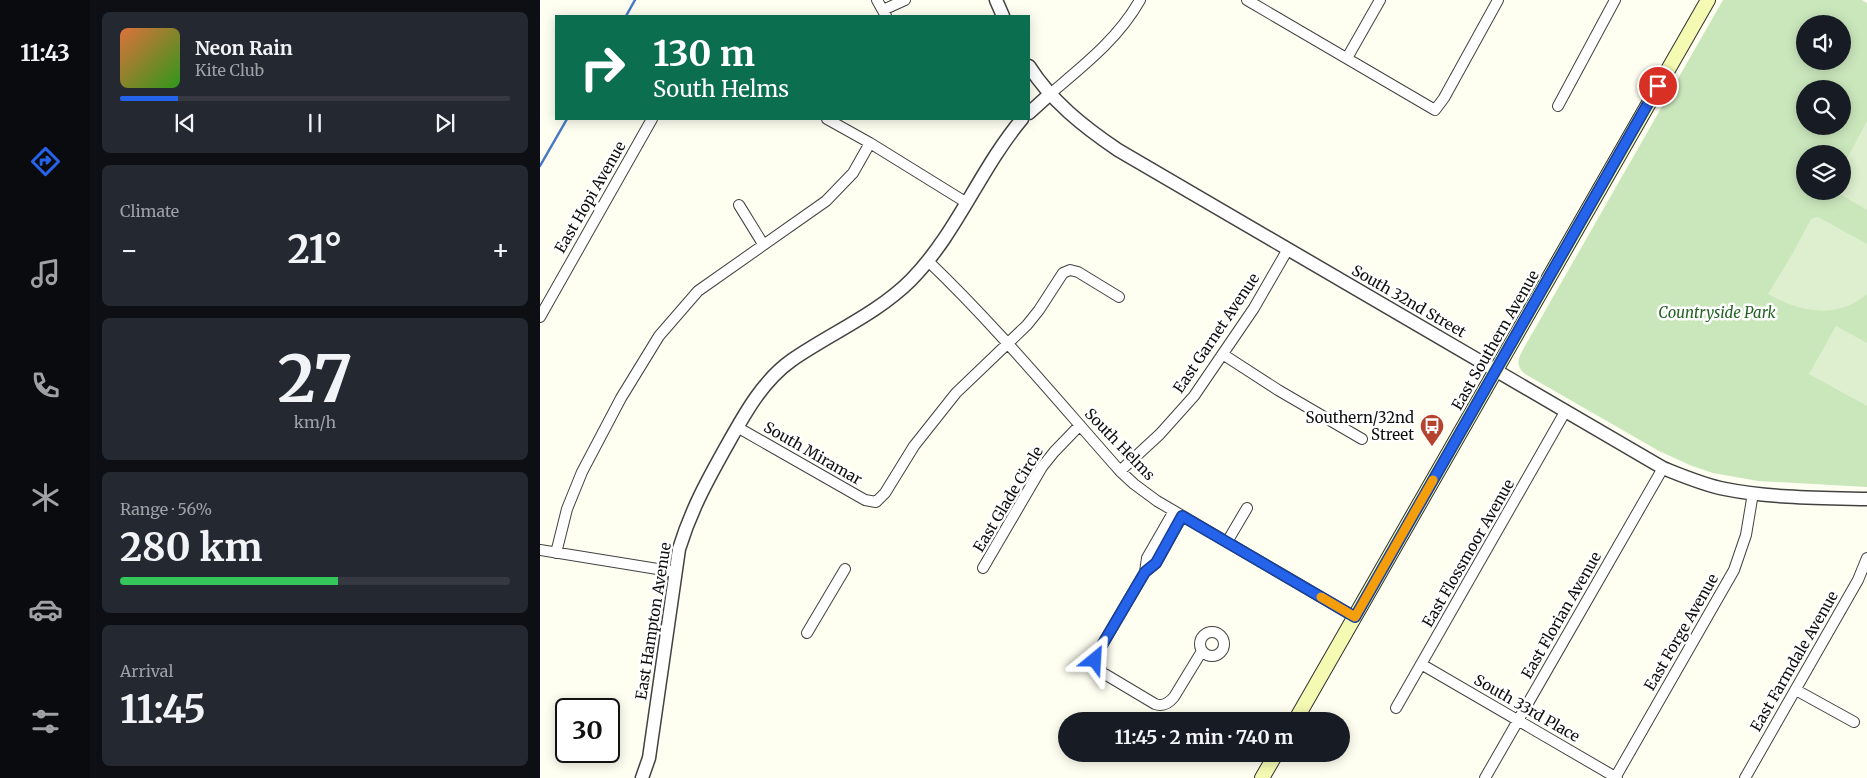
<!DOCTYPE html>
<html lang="en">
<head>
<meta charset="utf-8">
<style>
  body { margin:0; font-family:Merriweather,serif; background:#242831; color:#f1f3f6; height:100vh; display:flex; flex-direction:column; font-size:19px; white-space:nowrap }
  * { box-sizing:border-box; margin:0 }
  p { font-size:16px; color:#9ea1a6 }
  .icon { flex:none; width:28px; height:28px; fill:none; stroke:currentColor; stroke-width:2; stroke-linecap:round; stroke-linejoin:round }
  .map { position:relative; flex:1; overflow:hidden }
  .sheet { display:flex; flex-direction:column; gap:12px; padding:12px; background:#0d0f14; width:450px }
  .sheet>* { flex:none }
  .top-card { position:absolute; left:15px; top:15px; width:475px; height:105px; border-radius:0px; box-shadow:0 2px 12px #0003; background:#0b6e4f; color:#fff; overflow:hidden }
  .tools { position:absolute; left:1256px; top:15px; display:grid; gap:10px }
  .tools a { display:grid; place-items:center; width:55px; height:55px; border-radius:50%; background:#171b24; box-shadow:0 2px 12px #0003; font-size:25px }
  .speed { position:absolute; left:15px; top:698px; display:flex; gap:10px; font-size:25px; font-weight:700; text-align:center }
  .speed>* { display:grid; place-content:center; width:65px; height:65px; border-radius:50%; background:#171b24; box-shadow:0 2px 12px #0003; line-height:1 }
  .speed .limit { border:2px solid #111; border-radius:8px; background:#fff; color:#111 }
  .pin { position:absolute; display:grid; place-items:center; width:42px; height:42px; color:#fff; margin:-21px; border:2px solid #fff; border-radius:50%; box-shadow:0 1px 5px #0007 }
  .me { position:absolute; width:55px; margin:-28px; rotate:27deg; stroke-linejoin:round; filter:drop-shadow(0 0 4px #0008) }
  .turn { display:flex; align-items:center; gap:18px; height:105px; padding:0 15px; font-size:22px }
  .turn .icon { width:65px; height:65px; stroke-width:2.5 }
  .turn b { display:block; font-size:35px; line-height:42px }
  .big { font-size:38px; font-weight:700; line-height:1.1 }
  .sheet .tile { flex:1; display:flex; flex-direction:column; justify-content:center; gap:8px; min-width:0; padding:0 18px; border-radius:8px; background:#242831 }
  .sheet .dial { align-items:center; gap:0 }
  .dial b { font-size:65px; line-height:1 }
  .song { display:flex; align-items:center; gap:15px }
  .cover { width:60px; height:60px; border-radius:8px; background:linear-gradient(135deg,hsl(20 70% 55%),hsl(110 70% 35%)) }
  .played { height:5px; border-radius:2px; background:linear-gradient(90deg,#2563eb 15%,#363941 15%) }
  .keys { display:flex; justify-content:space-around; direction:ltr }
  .heat { display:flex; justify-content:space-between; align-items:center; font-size:28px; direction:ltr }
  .charge { height:8px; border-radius:4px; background:linear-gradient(90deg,#34c759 56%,#363941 0) }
  .trip { position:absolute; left:518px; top:712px; width:292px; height:50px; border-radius:25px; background:#171b24; box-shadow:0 2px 12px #0003; font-weight:700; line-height:50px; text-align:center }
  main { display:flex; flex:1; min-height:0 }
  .tabs { display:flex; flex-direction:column; width:90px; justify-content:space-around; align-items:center; background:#090b0e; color:#9ea1a6 }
  .tabs .icon { width:35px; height:35px }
  .tabs .on { color:#2563eb }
  .tabs b { font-size:22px; color:#f1f3f6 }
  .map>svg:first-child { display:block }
  .green { fill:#cae7bc; fill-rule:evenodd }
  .pitch { fill:#ddefce }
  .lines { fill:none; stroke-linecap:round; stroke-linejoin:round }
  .stream { stroke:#4579c4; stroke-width:2.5 }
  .minor-casing { stroke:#424242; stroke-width:12 }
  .tertiary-casing { stroke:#424242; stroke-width:15 }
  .secondary-casing { stroke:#313131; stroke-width:16 }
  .minor { stroke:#fff; stroke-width:10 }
  .tertiary { stroke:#fff; stroke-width:12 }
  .secondary { stroke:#f4fab1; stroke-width:14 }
  .route-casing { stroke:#184099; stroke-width:12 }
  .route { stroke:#2563eb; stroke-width:9 }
  .slow { stroke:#f59e0b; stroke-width:9 }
  .labels { text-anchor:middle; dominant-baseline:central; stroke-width:5; stroke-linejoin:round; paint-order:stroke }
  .street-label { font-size:15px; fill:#0f0f0f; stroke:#fff }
  .park-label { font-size:15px; font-style:italic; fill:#246323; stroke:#fff }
  .poi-label { font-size:15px; fill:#0f0f0f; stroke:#fff; text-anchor:end }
</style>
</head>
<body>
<main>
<nav class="tabs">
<b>11:43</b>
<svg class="icon on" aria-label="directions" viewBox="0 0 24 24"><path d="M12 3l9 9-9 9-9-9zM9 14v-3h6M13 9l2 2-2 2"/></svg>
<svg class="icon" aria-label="music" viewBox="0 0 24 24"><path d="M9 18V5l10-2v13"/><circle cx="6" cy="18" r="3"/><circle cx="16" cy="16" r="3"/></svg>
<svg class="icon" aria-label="phone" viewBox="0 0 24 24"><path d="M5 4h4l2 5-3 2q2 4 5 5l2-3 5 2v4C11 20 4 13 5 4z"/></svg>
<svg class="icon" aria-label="climate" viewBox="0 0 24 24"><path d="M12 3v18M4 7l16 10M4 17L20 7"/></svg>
<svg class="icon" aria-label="car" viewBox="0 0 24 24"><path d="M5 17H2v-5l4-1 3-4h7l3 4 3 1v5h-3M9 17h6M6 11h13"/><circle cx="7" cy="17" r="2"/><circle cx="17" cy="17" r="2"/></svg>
<svg class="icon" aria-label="filters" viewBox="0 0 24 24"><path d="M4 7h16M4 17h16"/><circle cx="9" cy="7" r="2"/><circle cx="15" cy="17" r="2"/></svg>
</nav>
<section class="sheet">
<div class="tile">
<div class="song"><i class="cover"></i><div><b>Neon Rain</b><p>Kite Club</p></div></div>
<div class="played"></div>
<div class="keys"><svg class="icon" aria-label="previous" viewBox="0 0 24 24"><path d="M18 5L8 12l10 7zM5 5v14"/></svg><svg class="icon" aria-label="pause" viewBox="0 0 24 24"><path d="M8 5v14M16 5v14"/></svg><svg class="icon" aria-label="next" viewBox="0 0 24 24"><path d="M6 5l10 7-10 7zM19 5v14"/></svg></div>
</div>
<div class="tile"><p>Climate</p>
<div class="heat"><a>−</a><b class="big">21°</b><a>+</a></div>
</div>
<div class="tile dial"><b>27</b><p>km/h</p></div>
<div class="tile"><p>Range · 56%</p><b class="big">280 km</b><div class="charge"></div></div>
<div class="tile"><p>Arrival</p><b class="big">11:45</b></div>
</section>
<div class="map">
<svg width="1327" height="778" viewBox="0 0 1327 778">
  <rect width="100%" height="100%" fill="#fefef1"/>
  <!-- green -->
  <path class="green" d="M1183,0H1322L1327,3V487L1218,481L1173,473L1152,466L1119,451L985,374C974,365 979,357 985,346ZM1265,24H1302V61H1265ZM1265,89H1302V126H1265ZM1265,154H1302V191H1265Z"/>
  <!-- pitch -->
  <path class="pitch" d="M1327,121V210L1295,191H1302L1303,166Z
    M1278,217L1327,244V294C1297,320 1259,312 1228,294L1254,251L1271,219Z
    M1296,326L1327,343V406L1269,374Z"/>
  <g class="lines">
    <!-- stream -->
    <path class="stream" d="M86,16L95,0
      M0,166L27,119"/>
    <defs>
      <path id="minor" d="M337,0L346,16
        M707,0L895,110L904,98L958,0
        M343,10L365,0
        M807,58L840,0
        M510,94C543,66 578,39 600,0
        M1018,106L1075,0
        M287,119L330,143L427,203
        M199,205L223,244
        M388,261C456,326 517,400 580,471L594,484L617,501L815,617
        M0,317L112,119
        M684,355L738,390L822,439
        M197,427L325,500L336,502L345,493L374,446L416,393L487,325L499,310L523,273L530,270L538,272L579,297
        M580,471L620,434L654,396L714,308L748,249
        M642,516L616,563L605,572L558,652L556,664L563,673L615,704C623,707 629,703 634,697L662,651
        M687,542L707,508
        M0,550L136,572
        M16,553L27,509L42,472L81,398L119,336L158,291L286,201L313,173L330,143
        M443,568L502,467L514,452L540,425
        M605,572L607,558L634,511
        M660 644a12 12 0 1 1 24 0a12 12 0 1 1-24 0Z
        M267,633L305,569
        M881,664L1077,778
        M1256,690L1314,722
        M856,708L1025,412
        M945,778L1123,468
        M1075,778L1194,570L1206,535L1213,493
        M1205,778L1318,580L1327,558"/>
      <path id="tertiary" d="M456,0L463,16
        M489,66C511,101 544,127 578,150L1123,468C1143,476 1164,485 1185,489C1229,498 1282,498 1327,499
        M489,113L510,94
        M102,778L109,758L112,737L139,549C151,510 167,481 186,447C204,415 222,381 252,360C291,333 337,314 371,280C417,233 440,169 482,119"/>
      <path id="secondary" d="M755,721L1168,0
        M722,778L736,754"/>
    </defs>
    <!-- minor casing -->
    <use href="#minor" class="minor-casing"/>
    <!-- tertiary casing -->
    <use href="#tertiary" class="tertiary-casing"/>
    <!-- secondary casing -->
    <use href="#secondary" class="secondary-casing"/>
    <!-- minor -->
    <use href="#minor" class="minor"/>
    <!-- tertiary -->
    <use href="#tertiary" class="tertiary"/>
    <!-- secondary -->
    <use href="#secondary" class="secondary"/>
  </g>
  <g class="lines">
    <defs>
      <path id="route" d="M555,660L558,652L605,572L616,563L642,516L815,617L1118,86"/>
    </defs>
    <!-- route casing -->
    <use href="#route" class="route-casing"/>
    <!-- route -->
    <use href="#route" class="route"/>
    <!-- slow -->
    <path class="slow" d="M781,597L815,617L893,480"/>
  </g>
  <!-- icons -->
  <defs>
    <symbol id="bus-pin" viewBox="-11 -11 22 30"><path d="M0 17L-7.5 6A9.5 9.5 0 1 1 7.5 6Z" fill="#b6432f" stroke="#fff"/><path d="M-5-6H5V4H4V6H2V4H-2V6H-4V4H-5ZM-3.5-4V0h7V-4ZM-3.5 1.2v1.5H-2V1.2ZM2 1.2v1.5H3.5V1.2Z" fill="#fff"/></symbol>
  </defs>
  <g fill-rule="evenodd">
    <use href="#bus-pin" x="878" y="412" width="28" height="38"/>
  </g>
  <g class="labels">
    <!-- street labels -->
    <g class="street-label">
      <text transform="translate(50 197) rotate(-60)">East Hopi Avenue</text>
      <text transform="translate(869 301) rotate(30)">South 32nd Street</text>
      <text transform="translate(676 333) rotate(-56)">East Garnet Avenue</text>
      <text transform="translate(955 340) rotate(-60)">East Southern Avenue</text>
      <text transform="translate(580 444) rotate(46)">South Helms</text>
      <text transform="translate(273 453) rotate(30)">South Miramar</text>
      <text transform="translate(468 499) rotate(-59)">East Glade Circle</text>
      <text transform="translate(928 553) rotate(-60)">East Flossmoor Avenue</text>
      <text transform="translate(1021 615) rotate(-60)">East Florian Avenue</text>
      <text transform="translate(113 621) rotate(-81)">East Hampton Avenue</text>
      <text transform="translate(1141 632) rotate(-60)">East Forge Avenue</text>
      <text transform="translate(1254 661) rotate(-60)">East Farmdale Avenue</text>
      <text transform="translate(987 708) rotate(30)">South 33rd Place</text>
    </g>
    <!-- park labels -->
    <g class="park-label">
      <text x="1177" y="312">Countryside Park</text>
    </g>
    <!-- poi labels -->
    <g class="poi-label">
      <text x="874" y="417">Southern/32nd<tspan x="874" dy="17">Street</tspan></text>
    </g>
  </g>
</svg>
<div class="tools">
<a><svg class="icon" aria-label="sound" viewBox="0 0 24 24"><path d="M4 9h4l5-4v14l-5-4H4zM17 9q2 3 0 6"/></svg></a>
<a><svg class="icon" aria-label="search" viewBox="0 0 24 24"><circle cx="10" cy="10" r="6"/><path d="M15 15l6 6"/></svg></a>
<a><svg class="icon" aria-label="layers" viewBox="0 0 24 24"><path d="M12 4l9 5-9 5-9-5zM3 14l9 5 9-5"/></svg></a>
</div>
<div class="speed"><div class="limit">30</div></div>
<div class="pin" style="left:1118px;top:86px;background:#d93025"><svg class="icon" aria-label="arrive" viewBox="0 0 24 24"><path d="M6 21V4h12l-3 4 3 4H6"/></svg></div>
<svg class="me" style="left:555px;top:660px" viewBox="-20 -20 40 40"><path d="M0-17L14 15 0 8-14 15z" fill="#2563eb" stroke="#fff" stroke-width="4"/></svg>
<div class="trip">11:45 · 2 min · 740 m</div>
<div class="top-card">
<div class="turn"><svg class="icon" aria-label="right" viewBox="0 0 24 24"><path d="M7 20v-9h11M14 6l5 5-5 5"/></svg><div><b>130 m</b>South Helms</div></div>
</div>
</div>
</main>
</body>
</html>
